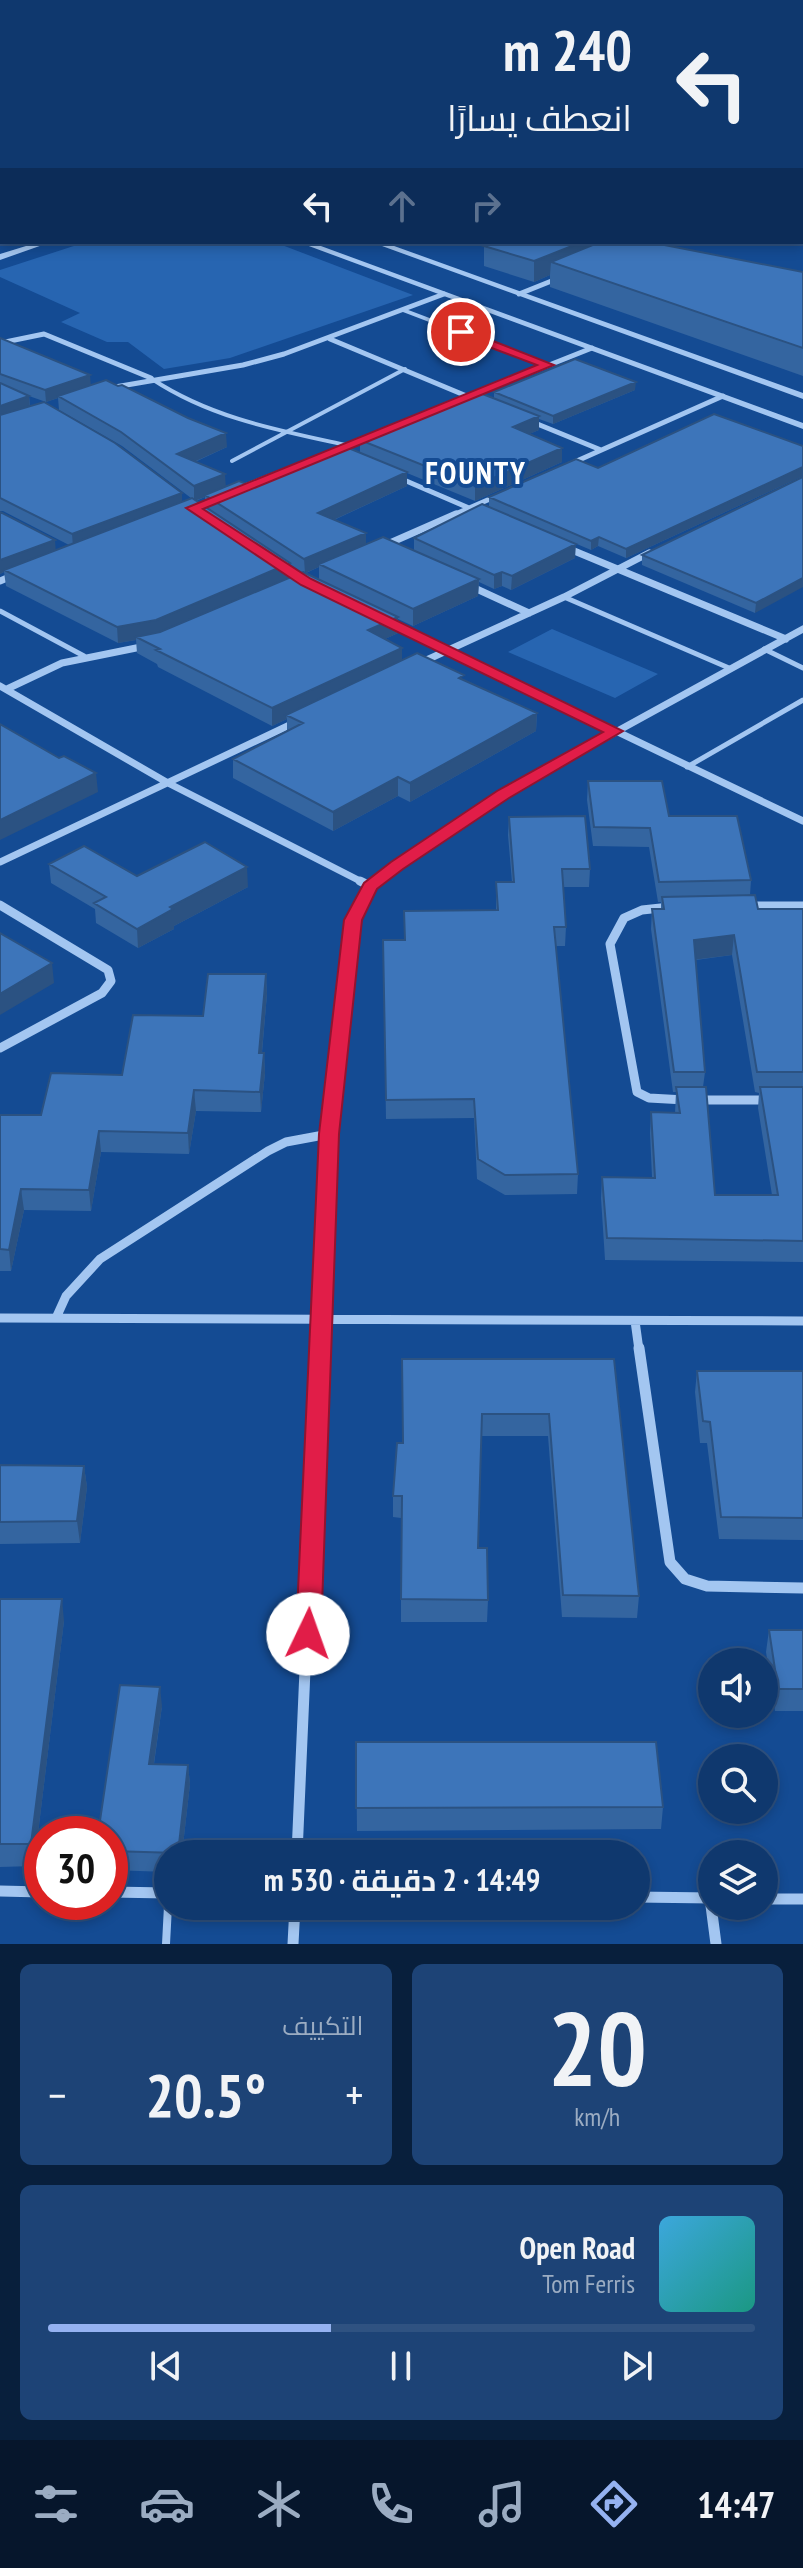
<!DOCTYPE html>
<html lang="ar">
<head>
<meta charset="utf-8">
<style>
  body { margin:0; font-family:"PT Sans Narrow",Cairo,sans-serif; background:#1d4376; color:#f1f3f6; direction:rtl; height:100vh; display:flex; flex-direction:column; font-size:30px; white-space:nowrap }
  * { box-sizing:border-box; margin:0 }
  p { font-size:26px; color:#9bacc2 }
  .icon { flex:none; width:44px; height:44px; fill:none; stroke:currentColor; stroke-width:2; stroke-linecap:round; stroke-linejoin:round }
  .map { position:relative; height:1944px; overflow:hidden; direction:ltr }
  .side { display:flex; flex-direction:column; gap:20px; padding:20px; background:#081f3c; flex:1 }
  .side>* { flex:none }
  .banner { position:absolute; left:0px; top:0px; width:804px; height:244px; box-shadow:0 4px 12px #0003,0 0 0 2px #2f5281; direction:rtl; background:#0f386e; color:#f1f3f6; overflow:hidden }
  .fabs { position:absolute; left:698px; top:1648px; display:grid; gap:16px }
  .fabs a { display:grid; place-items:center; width:80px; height:80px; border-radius:50%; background:#0f386e; box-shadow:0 4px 12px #0003,0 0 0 2px #2f5281; font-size:40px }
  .speed { position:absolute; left:24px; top:1816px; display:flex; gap:16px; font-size:40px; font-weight:700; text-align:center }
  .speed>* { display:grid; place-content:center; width:104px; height:104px; border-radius:50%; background:#0f386e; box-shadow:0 4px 12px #0003,0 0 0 2px #2f5281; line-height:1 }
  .speed .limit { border:12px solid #d22; background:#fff; color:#111 }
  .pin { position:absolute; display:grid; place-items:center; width:68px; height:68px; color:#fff; margin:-34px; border:4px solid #fff; border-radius:50%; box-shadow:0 2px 8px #0007 }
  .me { position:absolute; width:88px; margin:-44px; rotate:3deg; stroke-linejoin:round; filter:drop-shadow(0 0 6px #0008) }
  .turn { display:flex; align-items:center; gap:28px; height:168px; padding:0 40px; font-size:36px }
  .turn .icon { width:104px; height:104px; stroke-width:2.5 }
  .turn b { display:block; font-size:56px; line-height:68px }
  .lanes { display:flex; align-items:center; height:76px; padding:0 40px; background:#0003; justify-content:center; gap:40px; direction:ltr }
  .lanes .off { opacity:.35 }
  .big { font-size:60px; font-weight:700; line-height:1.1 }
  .side .card { flex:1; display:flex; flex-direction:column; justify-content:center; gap:12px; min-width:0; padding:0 28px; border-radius:12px; background:#1d4376 }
  .side .dial { align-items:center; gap:0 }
  .dial b { font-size:104px; line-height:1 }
  .song { display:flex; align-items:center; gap:24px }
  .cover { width:96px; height:96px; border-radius:12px; background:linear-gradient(135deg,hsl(200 70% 55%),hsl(170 70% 35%)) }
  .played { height:8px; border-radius:4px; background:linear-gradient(90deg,#95b2f1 40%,#2f5281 40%) }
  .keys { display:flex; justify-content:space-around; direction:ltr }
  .heat { display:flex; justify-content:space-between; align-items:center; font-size:44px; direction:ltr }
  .side .tiles { flex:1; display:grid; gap:20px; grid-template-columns:1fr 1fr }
  .card:last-child { grid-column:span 2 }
  .trip { position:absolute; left:154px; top:1840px; width:496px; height:80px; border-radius:40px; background:#0f386e; box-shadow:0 4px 12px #0003,0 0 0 2px #2f5281; font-weight:700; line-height:80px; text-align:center; direction:rtl }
  .menu { display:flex; height:128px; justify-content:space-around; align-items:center; background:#06162c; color:#9bacc2 }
  .menu .icon { width:56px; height:56px }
  .menu .active { color:#95b2f1 }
  .menu b { font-size:36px; color:#f1f3f6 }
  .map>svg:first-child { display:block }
  .green { fill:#2765b1 }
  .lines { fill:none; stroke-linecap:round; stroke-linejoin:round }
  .service-far3 { stroke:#a3c6f1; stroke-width:3 }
  .service-far2 { stroke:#a3c6f1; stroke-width:4 }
  .service-far1 { stroke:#a3c6f1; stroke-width:5 }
  .service { stroke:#a3c6f1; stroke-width:8 }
  .minor-far3 { stroke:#a3c6f1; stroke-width:5 }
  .minor-far2 { stroke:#a3c6f1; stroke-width:7 }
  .minor-far1 { stroke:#a3c6f1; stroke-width:9 }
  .minor { stroke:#a3c6f1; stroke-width:11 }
  .tertiary { fill:#a3c6f1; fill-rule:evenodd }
  .wall { fill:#3465a0; fill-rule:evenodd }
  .shaded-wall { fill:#2b5282 }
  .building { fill:#3d75ba; stroke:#2b5282; stroke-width:2 }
  .route { fill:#e11d48; stroke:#92132f; stroke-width:2 }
  .labels { text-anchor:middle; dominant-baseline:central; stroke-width:8; stroke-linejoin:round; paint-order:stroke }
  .far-district-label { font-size:30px; font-weight:bold; letter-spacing:2px; fill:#fff; stroke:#144b93 }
</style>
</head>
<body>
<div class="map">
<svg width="803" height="1944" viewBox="0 0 803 1944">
  <rect width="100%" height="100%" fill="#144b93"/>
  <!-- green -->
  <path class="green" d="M86,242H274L413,295L230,358L164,369L128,342H107L61,322L80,313L0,277V270Z
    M552,629L658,674L615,698L508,652Z"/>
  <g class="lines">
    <!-- service-far3 -->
    <path class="service-far3" d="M179,2L187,0"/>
    <!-- service-far2 -->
    <path class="service-far2" d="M403,310L548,365
      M152,379C211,418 277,430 346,445
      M232,461L405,369"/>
    <!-- service-far1 -->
    <path class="service-far1" d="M564,597L729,668
      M0,611L84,656
      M764,649L803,668
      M687,767L803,700"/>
    <!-- service -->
    <path class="service" d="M166,1944L168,1906"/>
    <!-- minor-far3 -->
    <path class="minor-far3" d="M519,294L559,278
      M330,339L469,397
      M0,343L44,334L151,378
      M115,387L243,365L284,354L444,294
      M530,421L601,450
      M570,464L723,396
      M397,477L469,508
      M240,488L592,348
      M451,516L499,495"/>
    <!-- minor-far2 -->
    <path class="minor-far2" d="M383,546L456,514
      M567,548L786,639
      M0,581L14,575
      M468,585L529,613
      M389,622L803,821
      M420,663L564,597L649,553
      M0,686L168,783L364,883
      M7,689L62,663L146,646
      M0,862L296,722
      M374,883L503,794L803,629"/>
    <!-- minor-far1 -->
    <path class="minor-far1" d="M360,881L370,886
      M0,905L108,970L111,981L102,993L0,1048
      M748,906H803
      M670,907L642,910L624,918L610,944L637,1092L649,1098L685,1100
      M699,1100H769
      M0,1318L803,1321
      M56,1318L66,1296L100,1259L268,1151L286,1142L329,1134
      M635,1321L639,1350
      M319,1350L329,1134L353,920L370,886L377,881"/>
    <!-- minor -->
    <path class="minor" d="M639,1348L670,1562L685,1579L707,1586L803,1588
      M297,1854L319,1348
      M0,1891L42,1892
      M110,1892L168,1893
      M636,1897L712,1898
      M710,1898L716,1944
      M764,1899H803
      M293,1944L295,1906"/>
    <!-- tertiary -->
    <path class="tertiary" d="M356,0H362V2H356Z
      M388,0H394V2H388Z
      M0,238H2V242H4H0Z
      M39,242H51L0,260V254Z
      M298,242H310L803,423V429Z
      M371,242H383L803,393V399Z"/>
  </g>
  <!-- wall -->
  <path class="wall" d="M0,0H100L97,2H2V12H0Z
    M638,0H755L756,2H646Z
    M493,242H596V244L803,272V376L550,287V275L534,282L484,266V246Z
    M0,338L91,385L227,447L195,462L225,474V486L254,487L360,452V440L494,398V392L635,390L553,424L539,419V430L529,434L562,448V462L475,501L407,473V486L334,520L366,544L414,551V538L575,558L511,590L502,586L494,589L479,582L478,596L413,626L398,619V633L385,639L402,661L464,680L537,713L536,731L410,802L398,796L333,831L233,778V759L287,731V719L272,726L158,667L157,664L137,653L136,640L118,643L6,586L4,572L0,574V512L56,550L69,545L3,511H0ZM29,396L46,402L58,398L59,410L122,446L191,498L182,502V493L30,406ZM205,497V507L196,501ZM290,564L302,572L290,577ZM319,567V579L306,573Z
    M803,446V476L626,558L598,546L591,550L489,507V497L598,468Z
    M803,477L755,613L642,565V555Z
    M588,781L669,816L751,880L750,895L758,909H803V1262L605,1260L601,1198L602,1177H652L650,1133L651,1112L675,1113L676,1092H673L651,929L652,909H661V902H658L649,847L593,846L587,800ZM732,955L755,1092L759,1093L758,1108L772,1195H715L703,1087L705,1072L696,960Z
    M509,817L590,869L589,887H563L566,927L565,946H556L578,1174L577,1194L505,1195L477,1179L474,1118L386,1119L383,940H405L404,911L496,910V882H512L508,835Z
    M49,864L137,876L248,887L174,926V929L138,948L96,923L95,909L51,883Z
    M266,974L267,994L262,1053H264L265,1073L261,1112L196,1111L189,1154L101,1152L91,1211L24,1210L11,1271H0V1115H41L122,1075L203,1016Z
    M614,1359L639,1596L637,1618L562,1617L548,1436H481L478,1548L488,1600L487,1622H401V1518L393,1517V1496L403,1443Z
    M697,1371H803V1540L719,1539L707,1443H700L695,1392Z
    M0,1465L84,1466L87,1487L80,1543L0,1544Z
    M0,1599L64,1621L34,1866L0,1867Z
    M769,1630H803V1711H775L766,1652Z
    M162,1706L154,1764L188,1765L190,1784L182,1854H168V1872L110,1870V1834Z
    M356,1742L663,1807L661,1829L357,1831Z"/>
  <!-- shaded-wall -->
  <path class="shaded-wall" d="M68,0H100L97,2H68Z
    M681,0H694V2H681Z
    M582,242H596L595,256L551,262L550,275L534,282V261Z
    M90,375L91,387L58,396V398L46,402L45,390Z
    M636,382L635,390L553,424V416Z
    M29,396L30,408L0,418V406Z
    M539,416V430L512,441L513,427Z
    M226,433L227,447L178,469L177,454Z
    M562,448V462L475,501V486Z
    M803,467V476L626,558V549Z
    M407,472V486L318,527V513Z
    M225,474L226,489L205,495V497L194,501V486Z
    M182,493V506L73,547L72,534Z
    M366,533V547L319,564V567L305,573L304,559Z
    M599,537L598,546L591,550V541Z
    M55,540L56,553L4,570V572L0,574V560Z
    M576,544L575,558L511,590L512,576Z
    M290,563V579L157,637H136V640L118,643L117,627Z
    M502,572V586L494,589V575Z
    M803,578V587L755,613L756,603Z
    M479,579L478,596L413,626V609Z
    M398,617V633L368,647V630Z
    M402,648V664L286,715L287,719L272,726V708Z
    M537,713L536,731L410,802V783Z
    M96,773L98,792L0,840V820Z
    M398,777V796L333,831V812Z
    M247,867L248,887L174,926V929L138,948L137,929L170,907Z
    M734,935L732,955L692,960L694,940Z
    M52,963L54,983L0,1015V994Z
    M266,974L267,994L260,1073L259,1053Z
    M264,1053L265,1073L261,1112L260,1092Z
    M194,1090L196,1111L189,1154L188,1133Z
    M99,1131L101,1152L91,1211L89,1190Z
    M21,1189L24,1210L11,1271L9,1250Z
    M84,1466L87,1487L80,1543L77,1521Z
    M62,1599L64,1621L34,1866L31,1844Z
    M160,1687L162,1706L151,1783L149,1764Z
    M188,1765L190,1784L182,1854H178Z"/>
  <!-- building -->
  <path class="building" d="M696,0H755L756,2H696Z
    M803,114V143L802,144V115Z
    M493,242H582L534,261L484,246Z
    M600,242H649L803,272V348L551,262Z
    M0,338L90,375L45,390L0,374Z
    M575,359L636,382L553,416L494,392Z
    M106,380L118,386L122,385L188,418L226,433L177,454L225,474L194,486L121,432L58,396Z
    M0,383L29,396L0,406Z
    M480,393L539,416L513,427L562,448L475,486L360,440Z
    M44,402L115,443L182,493L72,534L0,498V415Z
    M714,414L803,446V467L626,549L599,537L591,541L489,497L576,459L598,468Z
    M346,447L407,472L318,513L366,533L304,559L205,495L239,481L254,487Z
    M803,477V578L756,603L642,555Z
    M192,498L290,563L156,620L117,627L4,570Z
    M482,504L576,544L512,576L502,572L494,575L414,538Z
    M0,512L55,540L0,560Z
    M383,537L479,579L413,609L319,564Z
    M303,572L398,617L368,630L402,648L272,708L156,650L160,649L136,637L160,632Z
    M417,653L464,675L459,678L537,713L410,783L398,777L333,812L233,759L303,723L286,715Z
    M0,724L59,758L64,756L96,773L0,820Z
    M588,781H662L669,816H737L751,880L659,882L650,828L594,827Z
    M585,816L590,869H562L566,927H554L578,1174L505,1175L478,1159L474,1099L386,1100L383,940H405L404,911L498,910L496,882H514L509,817Z
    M205,842L247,867L170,907L173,909L137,929L94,903L106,897L49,864L84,846L137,876Z
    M755,895L758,909H803V1072H757L734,935L694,940L705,1072H674L652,909H664L662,897Z
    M0,933L52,963L0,994Z
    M208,974H266L259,1053H264L260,1092L194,1090L188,1133L99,1131L89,1190L21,1189L9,1250L0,1249V1115H41L51,1073L122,1075L133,1015L203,1016Z
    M676,1087H706L715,1195H778L760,1087H803V1241L607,1238L602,1177L655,1178L651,1112L680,1113Z
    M402,1359H614L639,1596L563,1595L549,1414H482L478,1548H487L488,1600L401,1599L402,1496H393L397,1443H403Z
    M697,1371H803V1518L721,1517L710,1422L703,1421Z
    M0,1465L84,1466L77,1521L0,1522Z
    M0,1599H62L31,1844H0Z
    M769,1630H803V1689H778Z
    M120,1685L160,1687L149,1764L188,1765L178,1853L110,1851V1834H98Z
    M356,1742H656L663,1807L356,1808Z"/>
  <!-- route -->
  <path class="route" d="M457,330H465L554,365L203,509L311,579L623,731L509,798L403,869L377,889L362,920L339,1134L321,1634L317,1641L308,1644L299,1641L296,1634L319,1134L344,920L364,883L391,862L497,791L603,732L301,585L186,508L537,365L457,335Z"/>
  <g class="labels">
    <!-- far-district labels -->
    <g class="far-district-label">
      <text x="476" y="472">FOUNTY</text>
    </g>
  </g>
</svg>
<div class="fabs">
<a><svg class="icon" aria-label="sound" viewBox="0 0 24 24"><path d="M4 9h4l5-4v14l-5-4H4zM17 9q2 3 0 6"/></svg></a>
<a><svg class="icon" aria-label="search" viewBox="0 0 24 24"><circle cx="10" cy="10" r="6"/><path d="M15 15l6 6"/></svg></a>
<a><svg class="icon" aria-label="layers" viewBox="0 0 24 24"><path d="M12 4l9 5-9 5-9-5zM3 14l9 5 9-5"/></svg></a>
</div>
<div class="speed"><div class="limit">30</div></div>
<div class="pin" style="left:461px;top:332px;background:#d93025"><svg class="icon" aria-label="arrive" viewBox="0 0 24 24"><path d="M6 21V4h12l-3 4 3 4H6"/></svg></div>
<svg class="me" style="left:308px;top:1634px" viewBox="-20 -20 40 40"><circle r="19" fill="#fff"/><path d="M0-13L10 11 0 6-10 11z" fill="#e11d48"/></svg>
<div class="trip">14:49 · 2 دقيقة · 530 m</div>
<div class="banner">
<div class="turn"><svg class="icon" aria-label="left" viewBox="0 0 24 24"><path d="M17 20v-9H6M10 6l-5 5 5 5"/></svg><div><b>240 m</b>انعطف يسارًا</div></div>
<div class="lanes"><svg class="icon" aria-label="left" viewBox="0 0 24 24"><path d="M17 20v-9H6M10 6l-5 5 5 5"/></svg><svg class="icon off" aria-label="ahead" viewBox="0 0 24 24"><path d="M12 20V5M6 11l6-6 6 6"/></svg><svg class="icon off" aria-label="right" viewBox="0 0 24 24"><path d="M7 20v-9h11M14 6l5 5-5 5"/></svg></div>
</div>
</div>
<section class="side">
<div class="tiles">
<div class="card dial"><b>20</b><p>km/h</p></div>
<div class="card"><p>التكييف</p>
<div class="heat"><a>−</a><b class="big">20.5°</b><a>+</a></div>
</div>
<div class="card">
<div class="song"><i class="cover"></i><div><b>Open Road</b><p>Tom Ferris</p></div></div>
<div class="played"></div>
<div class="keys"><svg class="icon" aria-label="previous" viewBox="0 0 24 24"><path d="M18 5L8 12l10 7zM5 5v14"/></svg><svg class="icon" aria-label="pause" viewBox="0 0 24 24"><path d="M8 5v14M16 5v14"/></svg><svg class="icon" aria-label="next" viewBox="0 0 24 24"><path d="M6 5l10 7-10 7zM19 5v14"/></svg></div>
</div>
</div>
</section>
<nav class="menu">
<b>14:47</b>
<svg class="icon active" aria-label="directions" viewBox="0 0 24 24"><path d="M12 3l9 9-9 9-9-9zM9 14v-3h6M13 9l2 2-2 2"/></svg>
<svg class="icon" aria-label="music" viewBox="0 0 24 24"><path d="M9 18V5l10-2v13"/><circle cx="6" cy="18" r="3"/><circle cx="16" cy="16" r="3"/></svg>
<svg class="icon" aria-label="phone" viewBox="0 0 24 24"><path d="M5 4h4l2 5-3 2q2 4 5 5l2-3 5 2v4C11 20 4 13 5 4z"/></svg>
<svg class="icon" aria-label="climate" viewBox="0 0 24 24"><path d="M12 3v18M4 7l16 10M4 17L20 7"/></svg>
<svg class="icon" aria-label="car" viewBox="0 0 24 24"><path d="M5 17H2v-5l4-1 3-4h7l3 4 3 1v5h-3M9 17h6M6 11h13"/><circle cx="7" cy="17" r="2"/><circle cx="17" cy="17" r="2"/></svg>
<svg class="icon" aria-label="filters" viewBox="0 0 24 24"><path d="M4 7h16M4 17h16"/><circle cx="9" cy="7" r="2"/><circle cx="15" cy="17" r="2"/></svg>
</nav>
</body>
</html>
